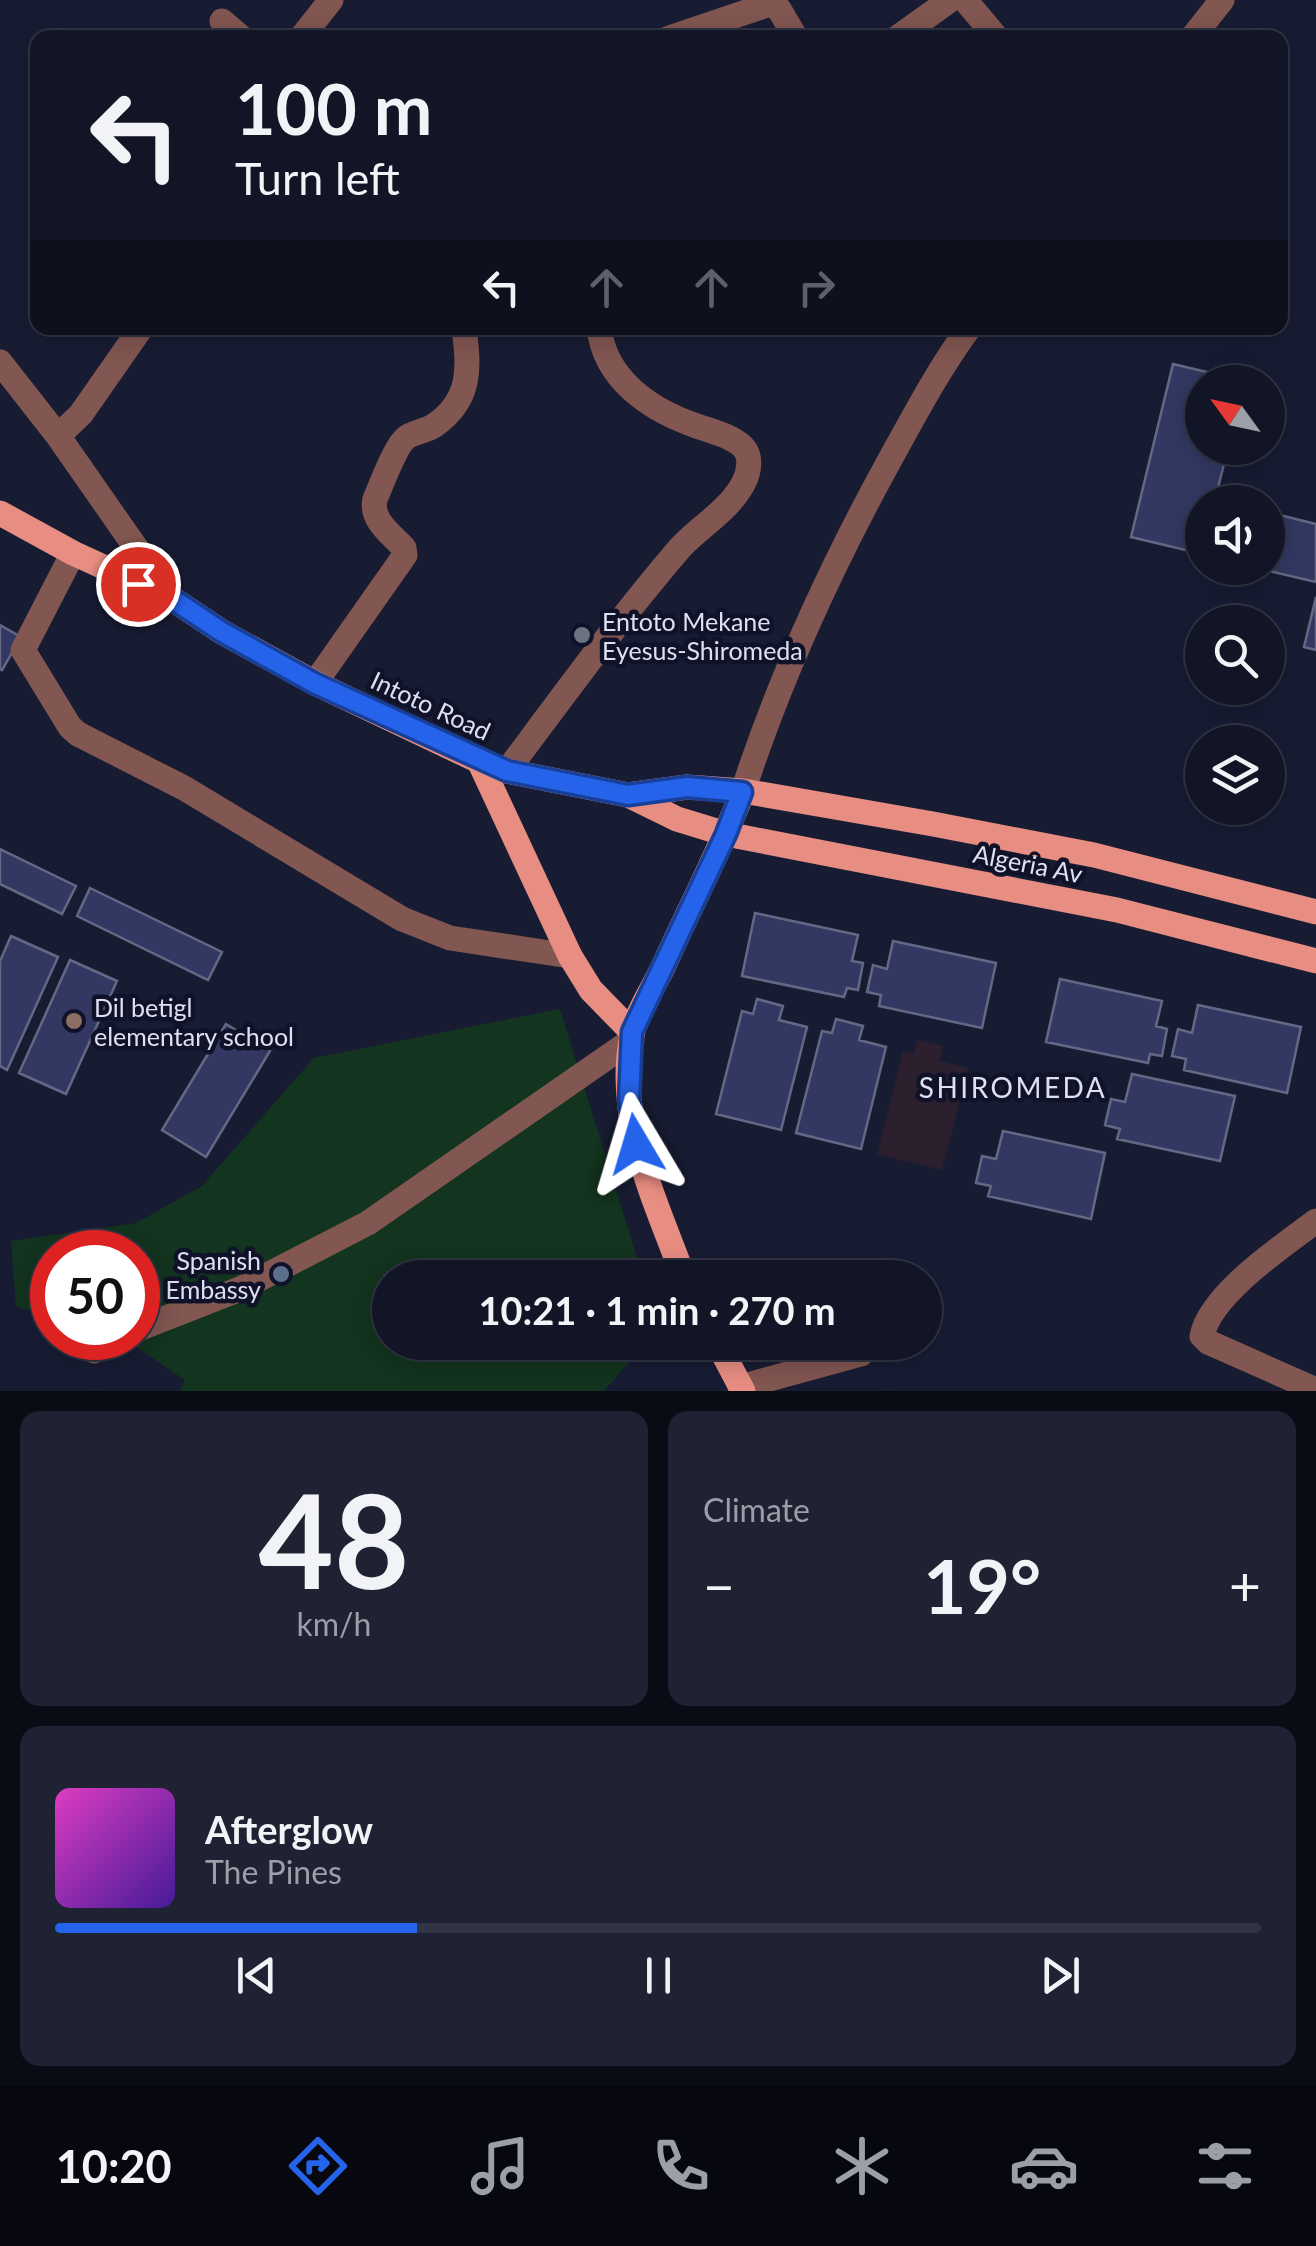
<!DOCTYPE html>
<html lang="en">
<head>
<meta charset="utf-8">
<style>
  body { margin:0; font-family:Lato,sans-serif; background:#1f2232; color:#f1f3f6; height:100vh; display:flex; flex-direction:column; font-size:38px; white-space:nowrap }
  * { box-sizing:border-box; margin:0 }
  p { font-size:32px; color:#9c9fa7 }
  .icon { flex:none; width:55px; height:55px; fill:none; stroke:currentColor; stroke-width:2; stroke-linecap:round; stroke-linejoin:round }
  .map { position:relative; height:1391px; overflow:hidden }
  .drawer { display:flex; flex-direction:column; gap:20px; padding:20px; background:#0a0c15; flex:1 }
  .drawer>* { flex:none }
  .guide { position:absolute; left:30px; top:30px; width:1258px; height:305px; border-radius:20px; box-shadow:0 5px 25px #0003,0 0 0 2px #313443; background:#121526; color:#f1f3f6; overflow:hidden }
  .needle { width:65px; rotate:303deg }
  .buttons { position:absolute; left:1185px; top:365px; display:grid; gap:20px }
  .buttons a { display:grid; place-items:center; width:100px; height:100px; border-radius:50%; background:#121526; box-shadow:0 5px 25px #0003,0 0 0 2px #313443; font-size:50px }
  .speed { position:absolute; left:30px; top:1230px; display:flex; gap:20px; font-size:50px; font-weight:700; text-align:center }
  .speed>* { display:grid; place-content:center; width:130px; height:130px; border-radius:50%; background:#121526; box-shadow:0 5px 25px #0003,0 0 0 2px #313443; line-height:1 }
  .speed .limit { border:15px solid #d22; background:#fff; color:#111 }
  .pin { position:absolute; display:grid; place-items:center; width:85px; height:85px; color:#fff; margin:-42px; border:5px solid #fff; border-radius:50%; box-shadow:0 2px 10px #0007 }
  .me { position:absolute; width:110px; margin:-55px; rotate:353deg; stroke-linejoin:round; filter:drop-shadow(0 0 8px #0008) }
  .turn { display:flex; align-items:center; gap:35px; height:210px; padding:0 40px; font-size:45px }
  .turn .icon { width:130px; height:130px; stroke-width:2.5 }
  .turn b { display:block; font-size:70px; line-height:85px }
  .lanes { display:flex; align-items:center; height:95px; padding:0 40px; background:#0003; justify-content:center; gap:50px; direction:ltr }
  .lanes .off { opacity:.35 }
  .big { font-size:75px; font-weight:700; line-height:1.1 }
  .drawer .tile { flex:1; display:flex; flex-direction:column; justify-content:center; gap:15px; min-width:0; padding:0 35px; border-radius:20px; background:#1f2232 }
  .drawer .dial { align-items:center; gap:0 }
  .dial b { font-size:130px; line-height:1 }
  .song { display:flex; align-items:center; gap:30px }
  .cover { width:120px; height:120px; border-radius:15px; background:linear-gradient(135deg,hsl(310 70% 55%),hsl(260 70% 35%)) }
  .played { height:10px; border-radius:5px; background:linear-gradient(90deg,#2563eb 30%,#313443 30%) }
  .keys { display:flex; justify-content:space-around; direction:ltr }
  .heat { display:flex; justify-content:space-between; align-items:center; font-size:55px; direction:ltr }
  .drawer .tiles { flex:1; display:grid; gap:20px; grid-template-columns:1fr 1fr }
  .tile:last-child { grid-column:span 2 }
  .trip { position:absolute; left:372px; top:1260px; width:570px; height:100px; border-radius:50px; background:#121526; box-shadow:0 5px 25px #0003,0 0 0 2px #313443; font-weight:700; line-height:100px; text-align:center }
  .menu { display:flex; height:160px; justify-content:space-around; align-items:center; background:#07080f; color:#9c9fa7 }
  .menu .icon { width:70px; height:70px }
  .menu .active { color:#2563eb }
  .menu b { font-size:45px; color:#f1f3f6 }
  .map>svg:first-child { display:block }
  .commercial { fill:#2c202e }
  .green { fill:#13341e }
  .building { fill:#323861; stroke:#636985; stroke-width:2.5 }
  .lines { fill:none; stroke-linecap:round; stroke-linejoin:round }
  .minor { stroke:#825651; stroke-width:25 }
  .major { stroke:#e88d82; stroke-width:25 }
  .route-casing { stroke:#184099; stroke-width:25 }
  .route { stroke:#2563eb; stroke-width:18 }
  .worship-dot { fill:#6b7280; stroke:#0f1228; stroke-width:4 }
  .education-dot { fill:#8d6e63; stroke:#0f1228; stroke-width:4 }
  .service-dot { fill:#5c6f8a; stroke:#0f1228; stroke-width:4 }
  .labels { text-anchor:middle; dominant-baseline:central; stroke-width:9; stroke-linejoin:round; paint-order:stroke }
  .poi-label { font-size:25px; fill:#dde0f0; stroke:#0f1228; text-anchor:start }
  .street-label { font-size:25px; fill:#dde0f0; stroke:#0f1228 }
  .neighbourhood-label { font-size:28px; letter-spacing:2.5px; fill:#dde0f0; stroke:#0f1228 }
</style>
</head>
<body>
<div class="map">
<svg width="1316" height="1391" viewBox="0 0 1316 1391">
  <rect width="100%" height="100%" fill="#181c33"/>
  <!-- commercial -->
  <path class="commercial" d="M917,1040L943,1046L940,1061L968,1068L942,1170L877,1154L903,1051L914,1054Z"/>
  <!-- green -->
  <path class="green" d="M560,1009L643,1277L390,1278V1342L646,1343L604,1391H180L185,1380L138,1348L106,1338H138V1252H52V1319L16,1306L11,1241L136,1223L202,1186L314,1058Z"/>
  <!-- building -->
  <path class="building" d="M1173,364L1245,381L1202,382V448H1228L1215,500L1227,502H1202V554L1131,537Z
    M1268,512L1316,524V582L1256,568H1268Z
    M1316,597V650L1304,647Z
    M0,625L21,637L2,670L0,669Z
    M0,849L76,886L62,914L0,884Z
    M90,888L222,952L208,980L77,916Z
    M755,913L858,935L852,961L863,963L858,990L847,988L844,997L742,976Z
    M11,936L58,957L7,1070L0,1066V961Z
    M893,941L996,963L982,1028L879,1006L881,995L867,992L873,965L887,969Z
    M70,960L117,981L66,1094L19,1073Z
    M1060,979L1162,1001L1156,1026L1167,1029L1162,1056L1150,1054L1148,1063L1046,1042Z
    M757,999L783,1006L779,1020L807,1027L781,1130L716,1114L742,1011L753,1014Z
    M1198,1005L1301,1027L1287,1093L1184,1070L1186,1059L1172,1056L1178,1029L1192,1033Z
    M836,1019L863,1026L859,1040L886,1047L861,1149L796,1133L822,1031L832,1033Z
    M226,1024L270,1051L206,1157L162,1130Z
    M1132,1074L1235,1096L1220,1161L1117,1139L1120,1129L1105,1125L1111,1099L1125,1102Z
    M1003,1131L1105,1153L1091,1219L988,1196L991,1186L976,1183L982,1156L996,1159Z"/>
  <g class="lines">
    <!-- minor -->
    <path class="minor" d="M965,0L997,38
      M222,21L242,38
      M301,38L331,0
      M669,38L770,4L779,9L796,38
      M897,38L950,0
      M1192,38L1222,0
      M0,362L58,436L171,598
      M58,436L81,414L141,328
      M73,553L23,650L70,727L78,734L184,788L402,919L450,938L570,956
      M315,683L405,555L404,548C391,534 370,520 375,499C381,486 396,444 407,437C415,432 426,431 435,425C472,399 469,367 464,328
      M507,771C563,696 619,619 680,548C700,526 730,510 744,482C749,472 752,456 743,447C731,435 710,431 694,425C649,409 605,379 599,328
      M743,791C780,678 830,569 887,465C913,418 938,370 969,328
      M1316,1221C1283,1246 1210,1294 1202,1336L1208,1342L1316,1390
      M138,1329L240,1289L368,1223L632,1040
      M94,1351L121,1338
      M740,1387L861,1354"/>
    <!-- major -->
    <path class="major" d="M0,513L73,553L171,598L222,632L315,683L479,761L507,771L628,795L677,819L726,834L1117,910L1316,961
      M479,761L570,956L591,990L632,1032
      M628,795L687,787L743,791L933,824L1094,855L1316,912
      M684,1278C655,1200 615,1119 632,1035C637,1011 654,987 664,965C690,907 720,851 743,791
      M717,1342L743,1391"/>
  </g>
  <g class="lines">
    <defs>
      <path id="route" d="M138,584L171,598L222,632L314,683L507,771L628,795L687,787L742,792L726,834L632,1032L629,1100L636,1144"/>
    </defs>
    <!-- route casing -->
    <use href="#route" class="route-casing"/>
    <!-- route -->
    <use href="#route" class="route"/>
  </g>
  <!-- markers -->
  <circle class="worship-dot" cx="582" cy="635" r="10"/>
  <circle class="education-dot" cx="74" cy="1021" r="10"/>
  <circle class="service-dot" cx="281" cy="1274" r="10"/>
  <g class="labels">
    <!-- poi labels -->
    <g class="poi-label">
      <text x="602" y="621">Entoto Mekane<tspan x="602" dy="29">Eyesus-Shiromeda</tspan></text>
      <text x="94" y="1007">Dil betigl<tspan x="94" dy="29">elementary school</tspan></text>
      <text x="261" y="1260" text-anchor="end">Spanish<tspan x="261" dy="29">Embassy</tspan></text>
    </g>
    <!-- street labels -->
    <g class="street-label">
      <text transform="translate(431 705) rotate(25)">Intoto Road</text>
      <text transform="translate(1028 863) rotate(11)">Algeria Av</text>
    </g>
    <!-- neighbourhood labels -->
    <g class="neighbourhood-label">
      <text x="1013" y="1087">SHIROMEDA</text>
    </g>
  </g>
</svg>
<div class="buttons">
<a><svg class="needle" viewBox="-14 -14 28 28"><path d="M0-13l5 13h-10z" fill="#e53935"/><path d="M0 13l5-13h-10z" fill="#9c9fa7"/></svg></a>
<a><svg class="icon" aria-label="sound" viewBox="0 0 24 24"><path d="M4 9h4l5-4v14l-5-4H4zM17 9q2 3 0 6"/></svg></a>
<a><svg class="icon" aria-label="search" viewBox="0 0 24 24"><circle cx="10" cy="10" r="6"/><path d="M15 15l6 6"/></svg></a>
<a><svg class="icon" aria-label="layers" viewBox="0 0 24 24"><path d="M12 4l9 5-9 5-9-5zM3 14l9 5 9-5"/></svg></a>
</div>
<div class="speed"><div class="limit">50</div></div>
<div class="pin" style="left:138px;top:584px;background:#d93025"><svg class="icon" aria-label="arrive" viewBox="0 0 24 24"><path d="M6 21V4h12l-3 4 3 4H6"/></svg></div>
<svg class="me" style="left:636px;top:1144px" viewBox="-20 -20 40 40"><path d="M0-17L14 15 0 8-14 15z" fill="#2563eb" stroke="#fff" stroke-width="4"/></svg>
<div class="trip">10:21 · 1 min · 270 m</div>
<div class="guide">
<div class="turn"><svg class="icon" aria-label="left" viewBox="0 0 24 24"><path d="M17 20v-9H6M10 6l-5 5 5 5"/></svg><div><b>100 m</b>Turn left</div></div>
<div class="lanes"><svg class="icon" aria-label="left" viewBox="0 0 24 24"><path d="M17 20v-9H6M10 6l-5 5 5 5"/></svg><svg class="icon off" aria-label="ahead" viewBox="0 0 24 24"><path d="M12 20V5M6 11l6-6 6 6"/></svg><svg class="icon off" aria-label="ahead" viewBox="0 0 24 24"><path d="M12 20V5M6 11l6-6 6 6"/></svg><svg class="icon off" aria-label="right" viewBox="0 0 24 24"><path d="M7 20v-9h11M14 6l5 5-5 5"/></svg></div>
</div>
</div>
<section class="drawer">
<div class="tiles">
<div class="tile dial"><b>48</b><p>km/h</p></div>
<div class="tile"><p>Climate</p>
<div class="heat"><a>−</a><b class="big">19°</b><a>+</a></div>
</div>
<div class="tile">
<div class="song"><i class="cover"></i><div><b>Afterglow</b><p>The Pines</p></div></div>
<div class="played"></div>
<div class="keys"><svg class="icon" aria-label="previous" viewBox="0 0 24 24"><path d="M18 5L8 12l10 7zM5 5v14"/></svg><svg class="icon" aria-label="pause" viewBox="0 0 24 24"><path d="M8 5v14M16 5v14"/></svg><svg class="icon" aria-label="next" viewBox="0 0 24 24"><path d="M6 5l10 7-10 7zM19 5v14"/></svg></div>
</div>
</div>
</section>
<nav class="menu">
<b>10:20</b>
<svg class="icon active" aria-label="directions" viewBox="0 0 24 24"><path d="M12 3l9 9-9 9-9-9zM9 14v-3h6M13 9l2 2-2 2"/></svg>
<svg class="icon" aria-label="music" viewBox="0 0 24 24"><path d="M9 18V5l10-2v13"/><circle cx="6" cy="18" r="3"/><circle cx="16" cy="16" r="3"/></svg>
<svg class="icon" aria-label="phone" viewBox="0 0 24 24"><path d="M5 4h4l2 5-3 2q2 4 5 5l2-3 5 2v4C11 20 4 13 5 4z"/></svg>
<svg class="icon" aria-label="climate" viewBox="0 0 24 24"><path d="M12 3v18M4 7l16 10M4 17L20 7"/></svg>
<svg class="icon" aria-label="car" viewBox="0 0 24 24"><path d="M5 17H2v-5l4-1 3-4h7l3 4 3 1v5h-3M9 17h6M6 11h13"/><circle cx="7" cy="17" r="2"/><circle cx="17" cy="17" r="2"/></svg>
<svg class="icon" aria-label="filters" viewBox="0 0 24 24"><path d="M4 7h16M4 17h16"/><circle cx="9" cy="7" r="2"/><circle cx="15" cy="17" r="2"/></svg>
</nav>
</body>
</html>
